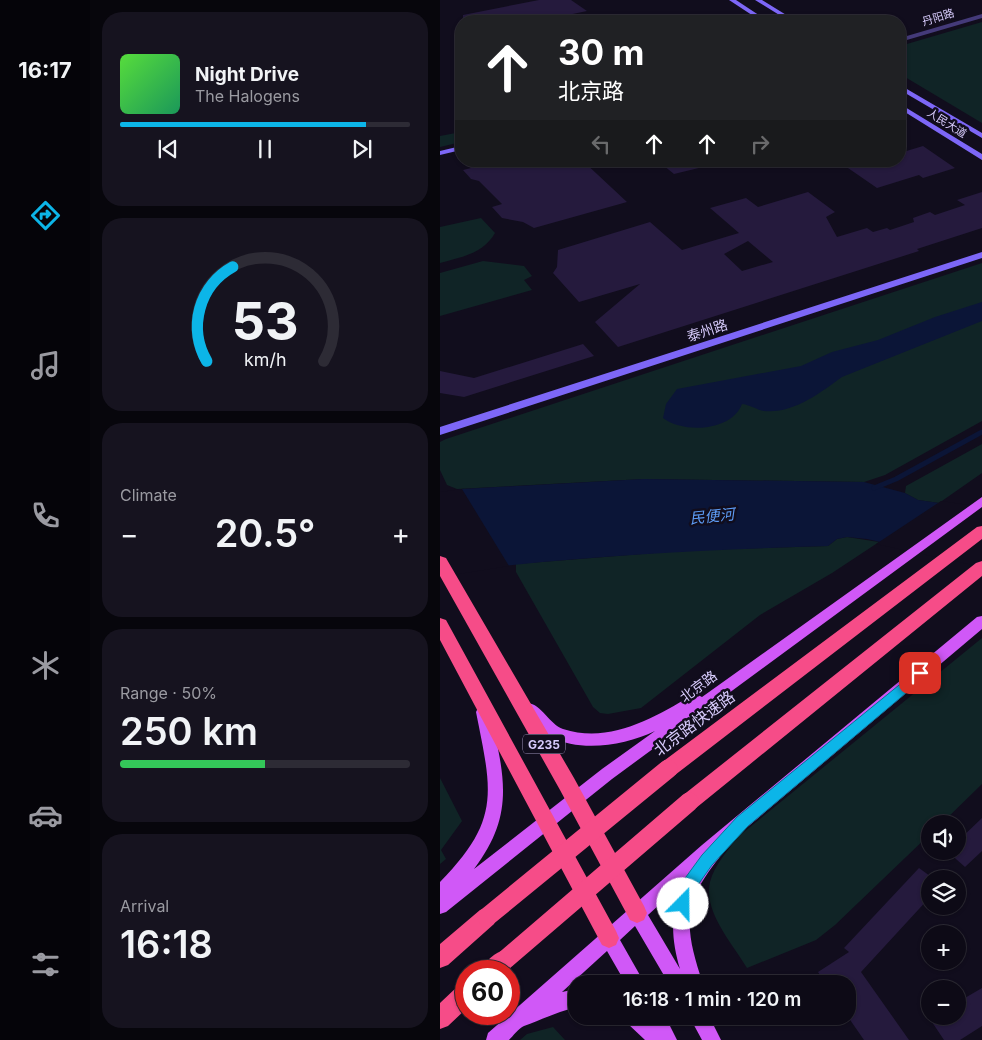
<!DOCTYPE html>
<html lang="en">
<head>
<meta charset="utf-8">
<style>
  body { margin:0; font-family:Inter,"Noto Sans SC",sans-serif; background:#16131f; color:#f1f3f6; height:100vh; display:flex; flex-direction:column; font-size:19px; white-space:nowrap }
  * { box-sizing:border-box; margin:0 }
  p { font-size:16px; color:#9a9aa1 }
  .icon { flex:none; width:28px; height:28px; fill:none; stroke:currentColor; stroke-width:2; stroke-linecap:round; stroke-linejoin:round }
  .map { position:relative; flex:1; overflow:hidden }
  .panel { display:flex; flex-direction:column; gap:12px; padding:12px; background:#07060c; width:350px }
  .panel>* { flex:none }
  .top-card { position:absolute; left:15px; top:15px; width:451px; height:152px; border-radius:20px; box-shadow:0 1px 4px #0004,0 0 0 1px #2d2b35; background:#202124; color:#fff; overflow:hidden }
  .buttons { position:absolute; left:481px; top:815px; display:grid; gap:10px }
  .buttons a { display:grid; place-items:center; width:45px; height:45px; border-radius:50%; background:#0d0a16; box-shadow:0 1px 4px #0004,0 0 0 1px #2d2b35; font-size:25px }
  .speed { position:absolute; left:15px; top:960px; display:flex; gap:10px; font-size:25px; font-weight:700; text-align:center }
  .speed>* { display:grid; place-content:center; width:65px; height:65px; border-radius:50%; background:#0d0a16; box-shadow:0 1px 4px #0004,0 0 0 1px #2d2b35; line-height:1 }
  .speed .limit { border:8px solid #d22; background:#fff; color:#111 }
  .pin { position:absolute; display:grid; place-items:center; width:42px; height:42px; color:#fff; margin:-21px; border-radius:10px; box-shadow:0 2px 8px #0006 }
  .me { position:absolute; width:55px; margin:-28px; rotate:22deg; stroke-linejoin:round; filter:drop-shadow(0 0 4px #0008) }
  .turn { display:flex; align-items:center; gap:18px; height:105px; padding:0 20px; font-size:22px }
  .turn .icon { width:65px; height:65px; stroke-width:2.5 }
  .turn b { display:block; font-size:35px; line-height:42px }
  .lanes { display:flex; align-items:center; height:48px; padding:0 20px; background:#0003; justify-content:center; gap:25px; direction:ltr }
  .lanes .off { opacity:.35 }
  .big { font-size:38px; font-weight:600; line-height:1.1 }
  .panel .tile { flex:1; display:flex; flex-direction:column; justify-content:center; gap:8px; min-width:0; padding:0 18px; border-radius:20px; background:#16131f }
  .panel .dial { align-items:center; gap:0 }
  .dial svg { height:130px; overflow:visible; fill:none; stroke:#2d2b35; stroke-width:7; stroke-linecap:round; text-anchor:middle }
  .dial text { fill:#f1f3f6; stroke:none }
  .song { display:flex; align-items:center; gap:15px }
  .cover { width:60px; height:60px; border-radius:8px; background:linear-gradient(135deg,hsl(110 70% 55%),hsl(150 70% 35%)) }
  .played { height:5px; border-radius:2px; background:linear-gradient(90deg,#0cb5e8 85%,#2d2b35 85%) }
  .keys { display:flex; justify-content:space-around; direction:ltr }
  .heat { display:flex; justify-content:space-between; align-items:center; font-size:28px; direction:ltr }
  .charge { height:8px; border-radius:4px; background:linear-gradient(90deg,#34c759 50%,#2d2b35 0) }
  .trip { position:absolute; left:128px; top:975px; width:288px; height:50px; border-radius:20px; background:#0d0a16; box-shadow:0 1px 4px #0004,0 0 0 1px #2d2b35; font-weight:600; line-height:50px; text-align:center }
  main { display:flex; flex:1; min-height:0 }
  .tabs { display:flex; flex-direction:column; width:90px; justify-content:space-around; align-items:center; background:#050409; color:#9a9aa1 }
  .tabs .icon { width:35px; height:35px }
  .tabs .active { color:#0cb5e8 }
  .tabs b { font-size:22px; color:#f1f3f6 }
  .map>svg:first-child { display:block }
  .green { fill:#102426 }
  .water { fill:#0b1537 }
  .pier { fill:#110d1d }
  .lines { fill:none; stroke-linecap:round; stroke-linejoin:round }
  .stream { stroke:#0b1537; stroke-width:5 }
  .building { fill:#251a3d; fill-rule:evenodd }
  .street { fill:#443a79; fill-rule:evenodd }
  .secondary { fill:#7d67f7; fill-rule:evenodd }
  .primary { fill:#d058f7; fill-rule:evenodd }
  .highway { fill:#f64c88; fill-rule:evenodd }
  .highway-bridge { stroke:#f64c88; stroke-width:19 }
  .route { fill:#0cb5e8; stroke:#087697 }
  .labels { text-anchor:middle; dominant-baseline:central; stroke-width:5; stroke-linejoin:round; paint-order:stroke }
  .far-street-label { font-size:11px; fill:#d7cbfc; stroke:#110d1d }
  .shield { fill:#110d1d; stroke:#9c92b9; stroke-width:1 }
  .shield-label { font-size:12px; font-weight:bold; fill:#d7cbfc }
  .street-label { font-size:14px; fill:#d7cbfc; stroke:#110d1d }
  .water-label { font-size:15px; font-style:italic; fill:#5e9df7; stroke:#110d1d }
  .near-street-label { font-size:16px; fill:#d7cbfc; stroke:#110d1d }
</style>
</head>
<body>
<main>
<nav class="tabs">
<b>16:17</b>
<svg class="icon active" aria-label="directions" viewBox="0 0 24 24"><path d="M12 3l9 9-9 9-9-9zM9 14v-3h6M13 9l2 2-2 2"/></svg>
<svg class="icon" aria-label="music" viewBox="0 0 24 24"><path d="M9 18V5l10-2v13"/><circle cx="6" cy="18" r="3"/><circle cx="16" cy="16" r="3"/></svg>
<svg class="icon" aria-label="phone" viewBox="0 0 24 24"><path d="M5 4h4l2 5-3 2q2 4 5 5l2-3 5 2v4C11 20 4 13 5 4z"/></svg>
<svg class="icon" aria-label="climate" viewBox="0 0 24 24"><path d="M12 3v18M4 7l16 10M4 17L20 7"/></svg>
<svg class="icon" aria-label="car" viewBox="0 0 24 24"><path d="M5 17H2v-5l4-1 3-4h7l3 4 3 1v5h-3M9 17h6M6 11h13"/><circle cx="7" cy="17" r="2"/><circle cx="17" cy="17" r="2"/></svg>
<svg class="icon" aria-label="filters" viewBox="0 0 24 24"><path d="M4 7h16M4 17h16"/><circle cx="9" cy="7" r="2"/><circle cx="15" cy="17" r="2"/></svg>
</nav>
<section class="panel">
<div class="tile">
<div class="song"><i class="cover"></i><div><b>Night Drive</b><p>The Halogens</p></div></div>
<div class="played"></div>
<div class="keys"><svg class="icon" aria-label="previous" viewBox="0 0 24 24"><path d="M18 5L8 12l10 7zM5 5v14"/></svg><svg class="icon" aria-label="pause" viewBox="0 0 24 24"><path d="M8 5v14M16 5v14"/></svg><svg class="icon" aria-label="next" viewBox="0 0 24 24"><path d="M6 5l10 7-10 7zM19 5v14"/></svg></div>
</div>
<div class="tile dial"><svg viewBox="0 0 100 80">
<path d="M14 69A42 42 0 1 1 86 69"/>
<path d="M14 69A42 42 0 0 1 30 11" stroke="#0cb5e8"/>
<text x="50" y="56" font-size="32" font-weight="700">53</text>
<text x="50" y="72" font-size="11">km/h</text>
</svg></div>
<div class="tile"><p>Climate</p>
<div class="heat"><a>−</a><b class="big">20.5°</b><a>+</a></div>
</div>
<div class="tile"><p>Range · 50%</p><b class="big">250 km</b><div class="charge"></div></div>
<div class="tile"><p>Arrival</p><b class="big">16:18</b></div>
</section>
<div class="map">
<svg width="542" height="1040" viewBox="0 0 542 1040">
  <rect width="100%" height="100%" fill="#110d1d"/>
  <!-- green -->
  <path class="green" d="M542,22V123L460,74V46Z
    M21,132V142L0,147V136Z
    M41,218L55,233C43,254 21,257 0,263V227Z
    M43,261L84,266L92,276L84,280L92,290L0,316V273Z
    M542,263V421L445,475L424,482L204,479L17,489L7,485L0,470V442L6,439Z
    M542,444V473L499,503L478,500L465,493L466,486Z
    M407,537L439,542L392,573L320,615L201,708L168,714L160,713L153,707L76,572V564L252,550L388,546L397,539Z
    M542,638V784L501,824H490V834L395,925L376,940L307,968C293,944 263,912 270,882C274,865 289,849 299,836Z
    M0,778L22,821L1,850L6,859L0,864Z
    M113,1027L125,1040H80L87,1034Z"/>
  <!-- water -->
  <path class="water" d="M542,302V321L402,377C380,393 353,414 324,411C317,410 311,405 302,404C292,431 244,434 223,418L226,404L237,389L361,366L392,352L438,340L495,317Z
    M204,479L424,482L465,493L478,500L499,503L542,565L427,539L407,537L397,539L388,546C258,550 129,556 0,574V494L22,489Z"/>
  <!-- pier -->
  <path class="pier" d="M22,489L69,566L0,577V492Z
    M501,501L542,507V567L436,544Z"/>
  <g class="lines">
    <!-- stream -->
    <path class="stream" d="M434,488L456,479L542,432"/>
  </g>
  <!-- building -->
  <path class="building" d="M99,0H131L147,11L99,21H23V15Z
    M483,146L515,168L483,178L479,175L437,188L408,168L431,161H460V153Z
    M39,161H143L187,202L94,228L83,222L62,218L52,207L62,204L39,181L31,179L23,170L31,168L27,164Z
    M218,161H267V166L234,174Z
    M368,192L395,212L386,217L397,237L427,228L433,232L447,228L450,230L474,222L473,218L490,212L495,215L525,205L517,200L542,192V228L477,249L479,251L178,347L155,322L200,284L139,302L113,273L117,267L118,250L210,222L242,250L299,233L270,208L306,198L318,207ZM308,241L333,262L302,271L284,254Z
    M143,344L154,356L24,397L0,393V371L34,378Z
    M542,818V851L525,867L507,851H518V841Z
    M479,868L490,876V897L421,972L469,1040H424L406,1014V984H386L378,972L409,952L404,948Z
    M542,988V1026L520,1040H504L488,1016H518V1002Z"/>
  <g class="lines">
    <!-- street -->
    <path class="street" d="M542,14V18L460,42V38Z"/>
    <!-- secondary -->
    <path class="secondary" d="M289,0H296L328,21H321Z
      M315,0H322L356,21H349Z
      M460,85L542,133V138L460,90Z
      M460,104L542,154V160L460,109Z
      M21,146V150L0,155V151Z
      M542,252V258L0,435V427Z"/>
    <!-- primary -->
    <path class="primary" d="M542,497V507L172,779L6,912L0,914V882C61,820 52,792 36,712L38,708L43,706L48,708L50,712C64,775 76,814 34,869L162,769L215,731C173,751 106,757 82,708L84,704C99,699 109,725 123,729C170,744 213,718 251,696L256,694L262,697Z
      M542,616V629L280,850L281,853L279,858C241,905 245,929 263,984H229L195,926L180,940L205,984H186L167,951L122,992L136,989V1007C118,1012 100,1020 84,1026C79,1028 73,1036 69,1040H46L48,1033L262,845L537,617ZM242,884C230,913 231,939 240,969L208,915Z
      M185,1016H225L237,1040H205L187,1023Z
      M249,1016H269L281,1040H262Z"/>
    <!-- highway -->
    <path class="highway" d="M542,526V539L235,775L228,777L221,775L219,769L221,763L537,527Z
      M0,556L6,558L134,778L204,906L207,913L204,920L197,923L190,920L120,790L0,576Z
      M542,561V576L256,808L249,810L242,808L239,802L242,796L536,563Z
      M0,618L6,620L176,931L179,938L176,945L169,948L162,945L0,640Z
      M47,907L54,910L57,917L54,924L8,965L0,968V944L40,910Z
      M66,949L74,952L77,959L68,971H41C45,960 55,953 66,949Z
      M26,983V1009L8,1026L0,1029V1003L18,986Z"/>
    <!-- highway-bridge -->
    <path class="highway-bridge" d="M47,917L228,769
      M66,959L249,802"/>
  </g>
  <!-- route -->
  <path class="route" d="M480,668L485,669L487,673L485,677L308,826L272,865L255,889L248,909L243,911L238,909L235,904L243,881L262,855L297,817Z"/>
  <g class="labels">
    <!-- far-street labels -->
    <g class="far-street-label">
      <text transform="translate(498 17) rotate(-17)">丹阳路</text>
      <text transform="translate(507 123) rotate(32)">人民大道</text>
    </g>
    <!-- shield labels -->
    <rect class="shield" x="83" y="734.5" width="42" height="19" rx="4"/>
    <g class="shield-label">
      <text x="104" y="744">G235</text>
    </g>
    <!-- street labels -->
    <g class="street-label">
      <text transform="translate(267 330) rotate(-18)">泰州路</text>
      <text transform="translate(258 686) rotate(-37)">北京路</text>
    </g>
    <!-- water labels -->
    <g class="water-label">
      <text transform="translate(272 516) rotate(-6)">民便河</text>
    </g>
    <!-- near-street labels -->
    <g class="near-street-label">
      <text transform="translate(254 723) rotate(-37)">北京路快速路</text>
    </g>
  </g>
</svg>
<div class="buttons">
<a><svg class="icon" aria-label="sound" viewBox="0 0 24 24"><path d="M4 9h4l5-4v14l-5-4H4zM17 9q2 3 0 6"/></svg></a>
<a><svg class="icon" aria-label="layers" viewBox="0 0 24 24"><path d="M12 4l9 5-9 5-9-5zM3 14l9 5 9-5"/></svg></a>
<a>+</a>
<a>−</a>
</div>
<div class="speed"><div class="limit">60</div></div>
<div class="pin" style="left:480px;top:673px;background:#d93025"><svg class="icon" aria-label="arrive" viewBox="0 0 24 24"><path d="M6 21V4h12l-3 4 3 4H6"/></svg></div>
<svg class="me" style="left:243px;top:904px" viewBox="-20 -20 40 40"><circle r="19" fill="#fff"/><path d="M0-13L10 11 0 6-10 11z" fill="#0cb5e8"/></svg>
<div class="trip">16:18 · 1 min · 120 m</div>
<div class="top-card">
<div class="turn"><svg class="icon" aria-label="ahead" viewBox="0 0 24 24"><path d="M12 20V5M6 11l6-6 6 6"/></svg><div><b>30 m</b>北京路</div></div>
<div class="lanes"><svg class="icon off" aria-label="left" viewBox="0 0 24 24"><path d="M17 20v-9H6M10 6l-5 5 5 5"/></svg><svg class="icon" aria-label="ahead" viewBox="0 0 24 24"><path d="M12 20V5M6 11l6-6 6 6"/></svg><svg class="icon" aria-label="ahead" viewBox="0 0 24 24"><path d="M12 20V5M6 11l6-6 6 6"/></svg><svg class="icon off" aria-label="right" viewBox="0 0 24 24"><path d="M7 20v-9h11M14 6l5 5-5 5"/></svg></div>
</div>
</div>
</main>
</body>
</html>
